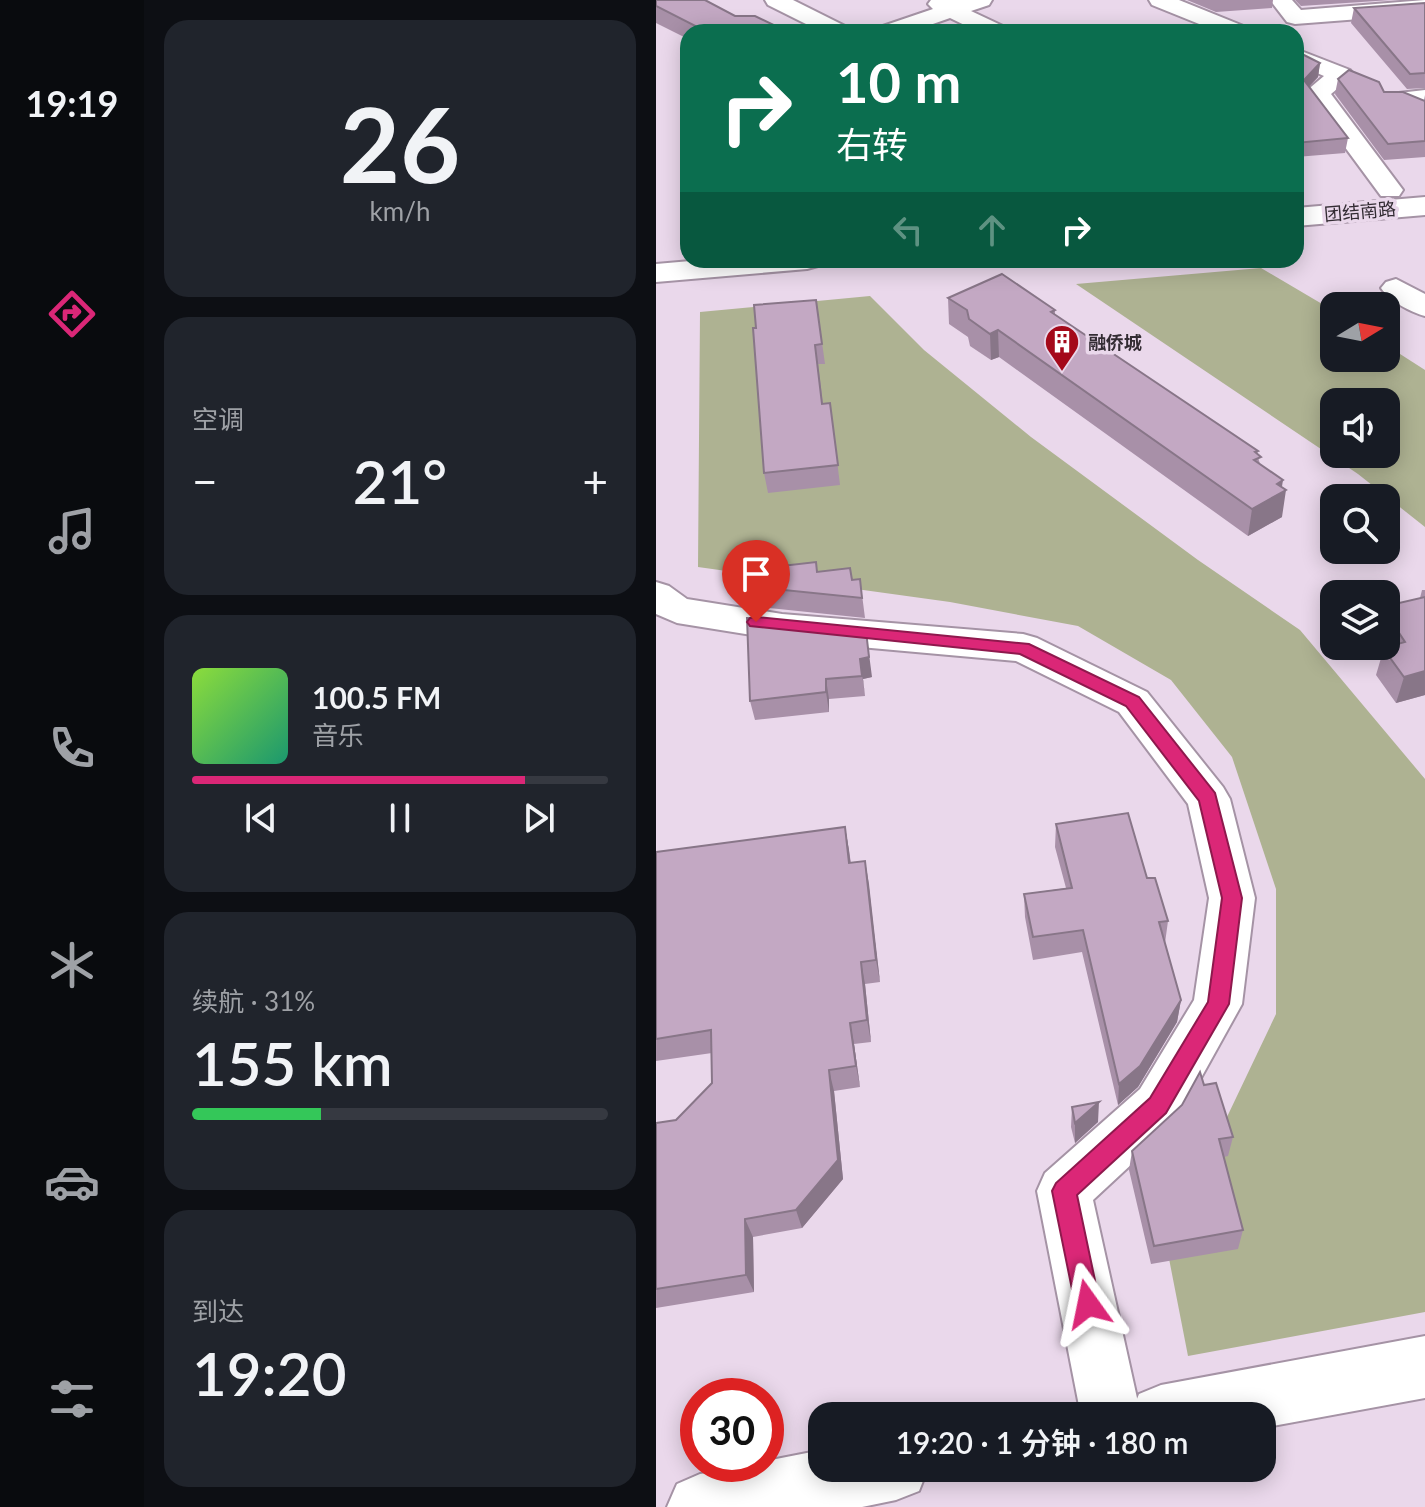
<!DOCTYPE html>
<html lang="zh">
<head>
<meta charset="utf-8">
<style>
  body { margin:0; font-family:Lato,"Noto Sans SC",sans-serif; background:#20242c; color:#f1f3f6; height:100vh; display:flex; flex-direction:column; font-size:30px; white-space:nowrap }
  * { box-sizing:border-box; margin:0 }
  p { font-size:26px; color:#9ea1a6 }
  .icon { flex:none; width:44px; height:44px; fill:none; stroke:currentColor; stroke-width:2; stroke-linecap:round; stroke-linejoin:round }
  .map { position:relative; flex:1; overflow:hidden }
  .sheet { display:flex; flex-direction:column; gap:20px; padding:20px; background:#0d0f14; width:512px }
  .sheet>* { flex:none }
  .banner { position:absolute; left:24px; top:24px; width:624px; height:244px; border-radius:24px; box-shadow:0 4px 20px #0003; background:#0b6e4f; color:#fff; overflow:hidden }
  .needle { width:52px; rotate:80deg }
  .buttons { position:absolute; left:664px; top:292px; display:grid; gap:16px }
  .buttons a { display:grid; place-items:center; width:80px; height:80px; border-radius:16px; background:#171b24; box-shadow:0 4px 20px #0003; font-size:40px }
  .speed { position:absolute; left:24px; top:1378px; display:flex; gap:16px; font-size:40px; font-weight:700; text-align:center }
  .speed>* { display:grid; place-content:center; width:104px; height:104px; border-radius:50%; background:#171b24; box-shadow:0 4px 20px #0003; line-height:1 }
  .speed .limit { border:12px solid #d22; background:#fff; color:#111 }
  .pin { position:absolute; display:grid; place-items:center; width:68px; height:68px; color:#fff; margin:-82px -34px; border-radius:50% 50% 50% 0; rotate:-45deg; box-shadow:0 0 8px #0007 }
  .pin .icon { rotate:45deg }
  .me { position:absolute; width:88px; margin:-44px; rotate:348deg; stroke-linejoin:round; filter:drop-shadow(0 0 6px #0008) }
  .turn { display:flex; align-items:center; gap:28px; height:168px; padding:0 24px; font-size:36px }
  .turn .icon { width:104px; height:104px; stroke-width:2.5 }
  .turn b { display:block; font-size:56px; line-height:68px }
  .lanes { display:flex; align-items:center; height:76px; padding:0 24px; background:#0003; justify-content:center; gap:40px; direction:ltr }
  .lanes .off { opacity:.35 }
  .big { font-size:60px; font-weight:600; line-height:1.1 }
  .sheet .tile { flex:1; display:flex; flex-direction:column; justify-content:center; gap:12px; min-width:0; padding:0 28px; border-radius:24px; background:#20242c }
  .sheet .dial { align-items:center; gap:0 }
  .dial b { font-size:104px; line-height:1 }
  .song { display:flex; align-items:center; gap:24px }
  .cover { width:96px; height:96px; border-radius:12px; background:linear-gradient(135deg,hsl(90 70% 55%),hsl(160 70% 35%)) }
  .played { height:8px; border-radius:4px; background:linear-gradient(90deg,#db2777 80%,#363941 80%) }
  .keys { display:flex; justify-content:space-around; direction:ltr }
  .heat { display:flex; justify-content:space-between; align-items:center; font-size:44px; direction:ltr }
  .charge { height:12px; border-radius:6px; background:linear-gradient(90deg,#34c759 31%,#363941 0) }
  .trip { position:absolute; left:152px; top:1402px; width:468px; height:80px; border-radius:24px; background:#171b24; box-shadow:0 4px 20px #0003; font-weight:600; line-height:80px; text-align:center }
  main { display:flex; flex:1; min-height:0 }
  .tabs { display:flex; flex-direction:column; width:144px; justify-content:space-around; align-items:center; background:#090b0e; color:#9ea1a6 }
  .tabs .icon { width:56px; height:56px }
  .tabs .active { color:#db2777 }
  .tabs b { font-size:36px; color:#f1f3f6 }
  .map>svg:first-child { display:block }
  .green { fill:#aeb292; fill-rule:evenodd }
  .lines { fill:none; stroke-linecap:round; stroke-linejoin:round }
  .minor-casing { stroke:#a593a5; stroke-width:4 }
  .tertiary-casing { stroke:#a593a5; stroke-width:4 }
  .secondary-casing { stroke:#a593a5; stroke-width:4 }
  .minor { fill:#fff; fill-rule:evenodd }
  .tertiary { fill:#fff; fill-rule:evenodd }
  .secondary { fill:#fff; fill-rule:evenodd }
  .wall { fill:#a890a8 }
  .shaded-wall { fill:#887688 }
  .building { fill:#c3a8c3; stroke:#887688; stroke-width:2 }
  .route { fill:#db2777; stroke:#8e194d; stroke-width:2 }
  .labels { text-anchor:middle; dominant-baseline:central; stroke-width:7; stroke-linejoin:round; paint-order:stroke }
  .far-street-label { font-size:18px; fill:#332c33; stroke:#ead8eb }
  .far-poi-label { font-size:18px; font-weight:bold; fill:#332c33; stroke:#ead8eb; text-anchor:start }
</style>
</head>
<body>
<main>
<nav class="tabs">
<b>19:19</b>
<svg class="icon active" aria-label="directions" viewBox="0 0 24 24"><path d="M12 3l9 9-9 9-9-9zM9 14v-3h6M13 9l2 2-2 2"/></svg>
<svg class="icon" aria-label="music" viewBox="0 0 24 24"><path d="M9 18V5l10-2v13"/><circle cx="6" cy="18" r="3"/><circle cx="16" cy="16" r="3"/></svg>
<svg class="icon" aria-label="phone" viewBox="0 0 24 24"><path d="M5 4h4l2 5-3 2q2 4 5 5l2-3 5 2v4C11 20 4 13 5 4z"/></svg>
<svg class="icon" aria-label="climate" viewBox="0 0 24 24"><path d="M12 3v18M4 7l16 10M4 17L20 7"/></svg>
<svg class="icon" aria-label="car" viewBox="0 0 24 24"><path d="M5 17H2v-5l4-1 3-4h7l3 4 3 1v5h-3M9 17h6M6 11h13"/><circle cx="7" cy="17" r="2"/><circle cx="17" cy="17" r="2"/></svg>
<svg class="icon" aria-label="filters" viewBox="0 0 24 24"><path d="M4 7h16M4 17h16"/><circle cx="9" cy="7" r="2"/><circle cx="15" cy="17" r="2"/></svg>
</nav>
<section class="sheet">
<div class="tile dial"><b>26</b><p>km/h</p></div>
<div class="tile"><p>空调</p>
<div class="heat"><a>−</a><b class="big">21°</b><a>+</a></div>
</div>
<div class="tile">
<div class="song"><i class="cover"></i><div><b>100.5 FM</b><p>音乐</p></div></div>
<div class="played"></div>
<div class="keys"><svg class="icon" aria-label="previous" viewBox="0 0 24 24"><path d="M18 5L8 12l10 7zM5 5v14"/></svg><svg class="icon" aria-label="pause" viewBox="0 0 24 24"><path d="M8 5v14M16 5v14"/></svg><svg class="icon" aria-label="next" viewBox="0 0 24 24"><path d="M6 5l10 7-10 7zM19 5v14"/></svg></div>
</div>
<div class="tile"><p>续航 · 31%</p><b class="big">155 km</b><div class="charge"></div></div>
<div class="tile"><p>到达</p><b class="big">19:20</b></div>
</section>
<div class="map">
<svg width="769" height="1507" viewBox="0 0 769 1507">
  <rect width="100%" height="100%" fill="#ead8eb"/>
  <!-- green -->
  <path class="green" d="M605,268L678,311V358H730V345L769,370V527L702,474L420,284ZM678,402H730V454H678Z
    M214,296L268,350L375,437L542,560L644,630L769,779V1312L532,1356L500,1192L560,1140L620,1014V889L576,757L515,680L422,626L294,602L42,567L44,312Z"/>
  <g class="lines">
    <defs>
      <path id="minor" d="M109,0H137L191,27L194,32H166L112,5Z
        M275,0H336L333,5L315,11L349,27L352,32H323L294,18L254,32H221L224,27L277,9L272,4Z
        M493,0H523L590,27L593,32H563L496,5Z
        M614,0H636L645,10L769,0V14L639,24L631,22Z
        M640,49L694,70L698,75L675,94L747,190L743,196H725L652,97L649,92L668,76L640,64Z
        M769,90V104L725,105L722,100L725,95Z
        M740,279L769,294V316C754,312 734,301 725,288L730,282Z
        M0,582L13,586L31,599L126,614L367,634L381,638L491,692L567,787L574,799L599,898L586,1004L520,1123L437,1200L485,1416H425L381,1191L389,1173L484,1089L538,1000L553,898L532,804L463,712L360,661L126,640L21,623L0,614Z"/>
      <path id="tertiary" d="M769,1336V1398L606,1428V1416H474L483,1394L505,1385Z
        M166,1450V1468H272L263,1491L240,1500L206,1507H11L21,1484L44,1474L110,1464V1461Z"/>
      <path id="secondary" d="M769,197V215L640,226V208Z
        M46,260H166L162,266L151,269L0,282V264Z"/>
    </defs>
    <!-- minor casing -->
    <use href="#minor" class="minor-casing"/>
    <!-- tertiary casing -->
    <use href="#tertiary" class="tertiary-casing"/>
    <!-- secondary casing -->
    <use href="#secondary" class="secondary-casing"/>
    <!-- minor -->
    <use href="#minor" class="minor"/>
    <!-- tertiary -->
    <use href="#tertiary" class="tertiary"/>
    <!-- secondary -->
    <use href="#secondary" class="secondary"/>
  </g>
  <!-- wall -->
  <path class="wall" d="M0,0L126,29V32H32V39L0,23Z
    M531,0H617L616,8L560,12Z
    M639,0H735L645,6Z
    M769,3V88L751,89L695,23L698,8Z
    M640,51L664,63L662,77L653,86L692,138L689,153L640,157Z
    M682,79L728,92L768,100L769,95V157L728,160L679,94Z
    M292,298L399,310V315L602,451L601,454L604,464L626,487V517L592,536L343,357L335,360L314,346L312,337L293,324Z
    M160,300L169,364H162L167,404L174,403L184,485L112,493L108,473L100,328Z
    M162,572L196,580L204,579L209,618L95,606L90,586Z
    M766,590H769V695L740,703L720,675L728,648L727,646H730V606L764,598Z
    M91,618L216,677L207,679L209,696L173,699V712L99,720L94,701Z
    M400,824L491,878L512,921L509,943L525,1000L521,1022L482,1087L462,1105L426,952L377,960L369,917L368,894L410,888L399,847Z
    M189,827L195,863L209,861L224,982L209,984L215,1042L198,1044L204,1087L178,1091L187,1179L146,1228L97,1237L98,1292L0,1308V1123L20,1120L56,1083V1053L0,1061V852Z
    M548,1085L577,1137L572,1156L568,1157L587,1230L582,1249L495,1264L473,1170L476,1151Z
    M416,1107L442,1122L419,1143L415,1127Z"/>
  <!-- shaded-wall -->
  <path class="shaded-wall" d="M664,63L662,77L646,94L648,80Z
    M342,330L343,357L335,360L334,334Z
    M627,480L625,493L630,490L626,517L592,536L596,509L621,484Z
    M210,631L216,677L207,679L209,696L204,659Z
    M769,671V695L740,703L748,677Z
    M170,679L173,699V712L170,692Z
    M189,827L193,850L197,886L193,863Z
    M209,861L213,884L224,982L220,960Z
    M205,962L209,984L215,1042L211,1020Z
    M525,1000L521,1022L482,1087L462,1105L463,1084Z
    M194,1023L198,1044L204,1087L200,1066Z
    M173,1070L178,1091L187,1179L146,1228L140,1210Z
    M443,1102L442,1122L419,1143V1123Z
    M89,1219L97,1237L98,1292L90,1275Z"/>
  <!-- building -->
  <path class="building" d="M0,0H49L79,16H99L126,29L122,30L126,32H51L0,6Z
    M769,3V73L754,74L698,8Z
    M640,51L664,63L648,80L692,138L640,143Z
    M693,70L723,82L728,92H747L769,101V141L732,144L682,79Z
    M346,274L399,310L395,312L602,451L599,452L605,457L598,460L627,480L621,484L630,490L596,509L342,330L334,334L313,319L311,310L292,298Z
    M160,300L166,344L159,345L166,404L174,403L182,465L108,473L97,328H100L98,305Z
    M160,562L161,572L194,568L196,580L204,579L206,598L90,586V570Z
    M769,597V671L748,677L727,648L749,642L730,613V606Z
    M91,618L210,631L213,657L204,659L206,676L170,679V692L94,701Z
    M472,813L491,878H499L512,921L503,922L525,1000L484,1066L463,1084L427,930L377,937L368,894L416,888L400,824Z
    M189,827L193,863L209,861L220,960L205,962L211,1020L194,1023L200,1066L173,1070L182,1160L140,1210L89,1219L90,1275L0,1289V1123L20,1120L56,1083L55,1030L0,1039V852Z
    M544,1072L548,1085L560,1083L577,1137L563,1139L587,1230L498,1246L476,1151L526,1105Z
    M443,1102L419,1123L416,1107Z"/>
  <!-- route -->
  <path class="route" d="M100,617L373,644L483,697L559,793L586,898L573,1004L510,1113L421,1195L444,1304L440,1312L432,1316L423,1312L419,1304L396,1191L400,1183L494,1098L552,1002L566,898L543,801L470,706L364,654L94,626L91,622L94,618Z"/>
  <!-- icons -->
  <defs>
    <symbol id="building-pin" viewBox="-11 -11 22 30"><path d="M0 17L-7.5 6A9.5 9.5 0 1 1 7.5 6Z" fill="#a4091a" stroke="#ead8eb"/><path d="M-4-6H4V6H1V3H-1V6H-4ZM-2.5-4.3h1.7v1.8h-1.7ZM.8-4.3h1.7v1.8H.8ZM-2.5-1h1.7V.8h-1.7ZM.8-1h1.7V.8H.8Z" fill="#fff"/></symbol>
  </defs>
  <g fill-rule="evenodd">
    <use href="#building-pin" x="386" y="322" width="40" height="54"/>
  </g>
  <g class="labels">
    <!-- far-street labels -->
    <g class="far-street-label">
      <text transform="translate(704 211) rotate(-5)">团结南路</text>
    </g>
    <!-- far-poi labels -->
    <g class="far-poi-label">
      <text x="432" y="342">融侨城</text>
    </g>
  </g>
</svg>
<div class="buttons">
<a><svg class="needle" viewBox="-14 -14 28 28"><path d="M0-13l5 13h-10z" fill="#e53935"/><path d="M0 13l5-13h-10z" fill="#9ea1a6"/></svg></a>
<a><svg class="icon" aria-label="sound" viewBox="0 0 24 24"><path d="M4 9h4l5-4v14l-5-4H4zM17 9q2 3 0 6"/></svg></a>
<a><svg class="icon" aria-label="search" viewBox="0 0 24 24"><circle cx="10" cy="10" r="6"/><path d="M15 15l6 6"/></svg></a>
<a><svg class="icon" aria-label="layers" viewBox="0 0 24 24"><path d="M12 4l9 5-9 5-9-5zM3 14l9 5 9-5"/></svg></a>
</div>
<div class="speed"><div class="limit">30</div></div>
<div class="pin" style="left:100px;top:622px;background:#d93025"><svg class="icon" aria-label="arrive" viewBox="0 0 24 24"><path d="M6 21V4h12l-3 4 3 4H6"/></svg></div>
<svg class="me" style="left:432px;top:1304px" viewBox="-20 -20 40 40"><path d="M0-17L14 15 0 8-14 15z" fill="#db2777" stroke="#fff" stroke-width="4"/></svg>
<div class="trip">19:20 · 1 分钟 · 180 m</div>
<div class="banner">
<div class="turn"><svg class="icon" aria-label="right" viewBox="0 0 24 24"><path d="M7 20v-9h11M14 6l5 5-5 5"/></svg><div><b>10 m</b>右转</div></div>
<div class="lanes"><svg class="icon off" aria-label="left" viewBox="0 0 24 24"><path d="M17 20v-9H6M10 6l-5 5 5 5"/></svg><svg class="icon off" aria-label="ahead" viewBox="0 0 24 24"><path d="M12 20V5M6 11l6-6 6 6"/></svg><svg class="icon" aria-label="right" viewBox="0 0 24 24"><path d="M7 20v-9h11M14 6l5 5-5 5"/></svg></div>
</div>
</div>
</main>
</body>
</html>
